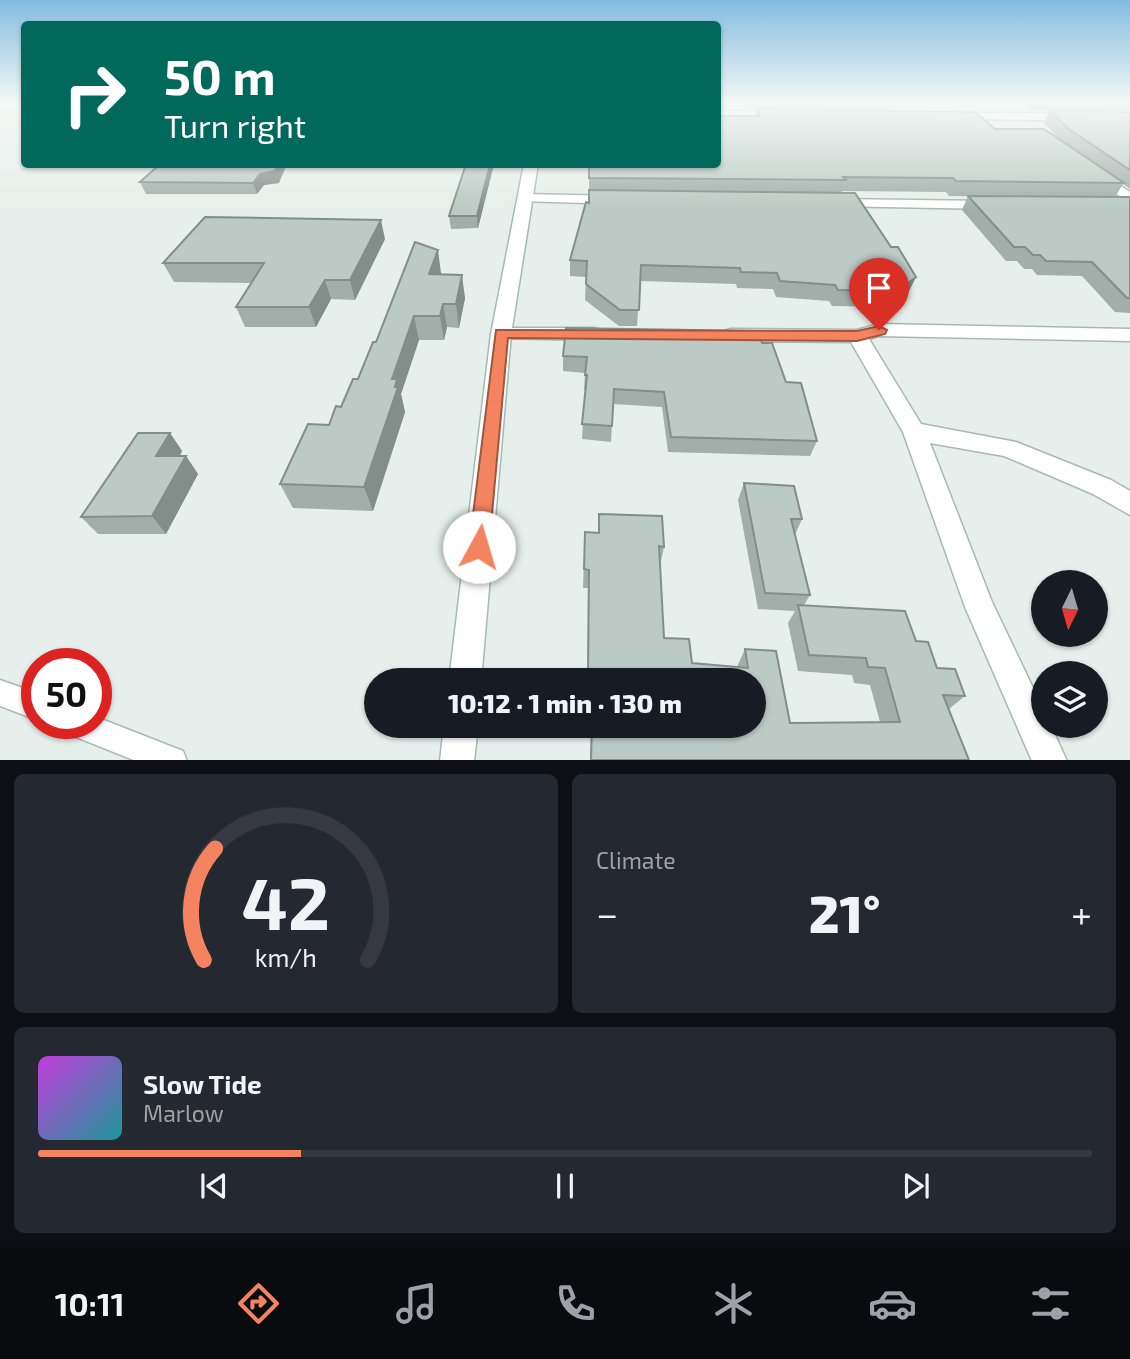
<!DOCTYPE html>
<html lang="en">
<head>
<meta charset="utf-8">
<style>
  body { margin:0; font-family:"Exo 2",sans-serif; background:#242831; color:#f1f3f6; height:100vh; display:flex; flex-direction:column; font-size:26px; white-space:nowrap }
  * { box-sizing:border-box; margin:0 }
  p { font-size:23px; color:#9ea1a6 }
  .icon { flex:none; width:38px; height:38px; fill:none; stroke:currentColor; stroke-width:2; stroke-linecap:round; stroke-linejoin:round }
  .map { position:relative; height:760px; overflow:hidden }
  .panel { display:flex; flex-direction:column; gap:14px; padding:14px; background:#0d0f14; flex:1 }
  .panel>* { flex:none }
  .banner { position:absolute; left:21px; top:21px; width:700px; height:147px; border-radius:7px; box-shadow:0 2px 5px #0004; background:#00695c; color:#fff; overflow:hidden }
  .needle { width:46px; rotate:185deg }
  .controls { position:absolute; left:1031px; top:570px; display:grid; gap:14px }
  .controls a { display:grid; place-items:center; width:77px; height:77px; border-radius:50%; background:#171b24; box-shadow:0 2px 5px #0004; font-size:35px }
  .speed { position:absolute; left:21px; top:648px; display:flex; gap:14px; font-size:35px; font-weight:700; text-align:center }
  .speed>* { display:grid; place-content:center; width:91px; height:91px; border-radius:50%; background:#171b24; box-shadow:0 2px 5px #0004; line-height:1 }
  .speed .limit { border:10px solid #d22; background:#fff; color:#111 }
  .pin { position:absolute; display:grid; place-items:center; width:60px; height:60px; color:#fff; margin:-72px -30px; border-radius:50% 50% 50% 0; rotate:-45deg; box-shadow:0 0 7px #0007 }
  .pin .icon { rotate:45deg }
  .me { position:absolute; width:77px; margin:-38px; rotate:6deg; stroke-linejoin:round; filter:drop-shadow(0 0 5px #0008) }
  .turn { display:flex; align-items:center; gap:24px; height:147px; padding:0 28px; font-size:32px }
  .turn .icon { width:91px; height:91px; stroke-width:2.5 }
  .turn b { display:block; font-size:49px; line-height:60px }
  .big { font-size:52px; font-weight:800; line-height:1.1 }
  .panel .card { flex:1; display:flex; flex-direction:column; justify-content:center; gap:10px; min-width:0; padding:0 24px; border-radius:10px; background:#242831 }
  .panel .dial { align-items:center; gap:0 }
  .dial svg { height:182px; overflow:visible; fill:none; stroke:#363941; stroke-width:7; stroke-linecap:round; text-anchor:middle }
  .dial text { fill:#f1f3f6; stroke:none }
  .song { display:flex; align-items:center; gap:21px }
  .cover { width:84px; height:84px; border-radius:10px; background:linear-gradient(135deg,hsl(290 70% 55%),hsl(180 70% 35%)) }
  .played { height:7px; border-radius:4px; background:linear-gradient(90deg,#f4845f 25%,#363941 25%) }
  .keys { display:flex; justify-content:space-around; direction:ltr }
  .heat { display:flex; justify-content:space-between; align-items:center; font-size:38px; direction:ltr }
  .panel .tiles { flex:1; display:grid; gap:14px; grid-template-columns:1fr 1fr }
  .card:last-child { grid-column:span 2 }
  .trip { position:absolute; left:364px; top:668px; width:402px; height:70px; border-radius:35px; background:#171b24; box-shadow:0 2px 5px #0004; font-weight:800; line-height:70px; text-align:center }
  .tabs { display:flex; height:112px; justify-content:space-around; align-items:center; background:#090b0e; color:#9ea1a6 }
  .tabs .icon { width:49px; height:49px }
  .tabs .on { color:#f4845f }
  .tabs b { font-size:32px; color:#f1f3f6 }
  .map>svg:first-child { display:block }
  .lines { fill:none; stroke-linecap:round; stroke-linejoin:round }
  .lane-casing { stroke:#a8b8b2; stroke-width:3 }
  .street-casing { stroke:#a8b8b2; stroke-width:3 }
  .secondary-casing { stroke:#a4bbb3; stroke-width:3 }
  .lane { fill:#fff; fill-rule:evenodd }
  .street { fill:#fff; fill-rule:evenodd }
  .secondary { fill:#fff; fill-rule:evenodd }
  .wall { fill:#a1aea9 }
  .shaded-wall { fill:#838d89 }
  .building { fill:#bbcac4; stroke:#838d89; stroke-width:2 }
  .route { fill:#f4845f; stroke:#9f563e; stroke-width:2 }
</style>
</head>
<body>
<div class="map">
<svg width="1130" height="761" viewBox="0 0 1130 761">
  <rect width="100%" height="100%" fill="#e6efeb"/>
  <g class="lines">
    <defs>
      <path id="lane" d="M0,680L37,693V720L0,706Z
        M96,717L183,751L187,761H136L66,733L62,723H96Z"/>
      <path id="street" d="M718,111H785L791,115L785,119H718Z
        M946,113H1130V121L950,119L946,117Z
        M1096,170L1130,192V203L1091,177V171Z
        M525,194L617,196L624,200L617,204L520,201L518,198Z
        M835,199L992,201L999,205L992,209L830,206L828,203Z
        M879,324L1130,329V341L879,336L869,339L921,424L1016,442L1111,480L1130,491V515L1093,494L1004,456L930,443L992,602L1043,709V726H1051L1067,761H1032L965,607L903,432L851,342L731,341L724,339L721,335L724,331L731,329L857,330Z
        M501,328H594L601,330L604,334L601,338L594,340L494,338L491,334L494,330Z"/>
      <path id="secondary" d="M524,164H538L511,334L481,681H449L491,334Z
        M444,726H478L474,761H440Z"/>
    </defs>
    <!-- lane casing -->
    <use href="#lane" class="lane-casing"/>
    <!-- street casing -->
    <use href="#street" class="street-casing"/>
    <!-- secondary casing -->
    <use href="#secondary" class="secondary-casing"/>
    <!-- lane -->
    <use href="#lane" class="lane"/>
    <!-- street -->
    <use href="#street" class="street"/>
    <!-- secondary -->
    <use href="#secondary" class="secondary"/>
  </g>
  <!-- wall -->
  <path class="wall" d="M748,104H894L892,109H750Z
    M1024,104H1130V110H1030Z
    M757,109L995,129L1061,141L1044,123L1050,111L1130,112V189L1123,184L1115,197L949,196L946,192L842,191L841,193L891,247L916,277L908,293L890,307L832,306L829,301L776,297L773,289L737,288L736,284L640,281L637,326H619L585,300L586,277L570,276V260L589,203V164L756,116Z
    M494,164L478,228L451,229L449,216Z
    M140,182L279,183L264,185L257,194H146Z
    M968,196L1130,197V313L1115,312L1082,276L1037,275L1032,269H1024L1017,261H1006L962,210Z
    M385,239L355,300L331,299L316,327H245L236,307L251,283L174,282L163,263Z
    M441,273V274L465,298L459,328L447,327L444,340H419L401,394L405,412L373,511L293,508L280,484L329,425L341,407L358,379Z
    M762,343L786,382L817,441L810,456L668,452L662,407L613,404L611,442L582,439L585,390H584L585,373L563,371V356Z
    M170,433L182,451L180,456H186L198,474L166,534H98L81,517Z
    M744,483L802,519L795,535L810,595L804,605L916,641L937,668L965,696L949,709L969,760H590L591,726H754V681H587L588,588H583L585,532L598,533L599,514L664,547L660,566L664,638L692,663L737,667L745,649L790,723L880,722L870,685L854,683L852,675L798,671L788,623L795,611L758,609L738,500Z"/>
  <!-- shaded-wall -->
  <path class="shaded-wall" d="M278,164H287L279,183L264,185L257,194L253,183L260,174Z
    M490,164H494L478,228L477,216Z
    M381,220L385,239L355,300L350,280Z
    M438,250L441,273L430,306L426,282Z
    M462,275L465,298L459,328L456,304Z
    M916,277L908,293L890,307L897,291Z
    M325,280L331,299L316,327L309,307Z
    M443,304L447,327L444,340L440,316Z
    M414,316L419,340L401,394L405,412L373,511L364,487L392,379Z
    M170,433L182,451L169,474L156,456Z
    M186,456L198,474L166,534L152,516Z"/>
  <!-- building -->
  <path class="building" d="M757,109L975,112L995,129H1044L1124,183L956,181L953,178L843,177L846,180L589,178V164H718V116H760Z
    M1050,111L1130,112V170L1070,130Z
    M160,164H278L275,171L260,174L253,183L140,182Z
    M466,164H490L477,216H449Z
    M589,190L855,193L891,247H898L916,277L897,291L838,290L835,285L780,281L777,273L741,272L740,268L641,265L639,310H620L586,284L587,261L570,260L586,202L589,203Z
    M968,196L1130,197V298H1127L1092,262L1046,261L1040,255H1033L1025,247H1014Z
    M205,217L381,220L350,280H325L309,307H236L264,263H163Z
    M415,242L438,250L429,274L462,275L456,304H443L440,316H414L392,379H397L395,387H398L364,487L280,484L308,424L329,425L336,406L341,407L353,379H358L373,342H376Z
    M566,328L758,331L762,343H772L786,382L801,383L817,441L671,437L664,392L614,389L612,426L582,424L587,375H585L587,357L563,356Z
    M138,433H170L156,456H186L152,516L81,517Z
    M744,483L794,486L802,519H791L810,595L765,593Z
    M599,514L662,516L664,547L659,546L664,638L689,639L692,663L748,668L745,649L776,651L790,723L900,722L885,668L868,667L866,658L809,655L798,605L905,611L916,641L928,642L937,668L955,669L965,696L943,695L969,760H591L592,726H754V681H588L589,570L584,569L585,532L599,533Z"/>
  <!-- sky -->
  <linearGradient id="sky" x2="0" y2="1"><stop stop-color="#84bce0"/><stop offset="0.49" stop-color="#f4f8f6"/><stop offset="1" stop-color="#f4f8f6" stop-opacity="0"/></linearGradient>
  <rect width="1130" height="211" fill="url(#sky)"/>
  <!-- route -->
  <path class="route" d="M879,326L887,330L885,334L857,341L508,338L489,547L486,554L479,556L472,554L469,547L496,330L857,331Z"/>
</svg>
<div class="controls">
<a><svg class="needle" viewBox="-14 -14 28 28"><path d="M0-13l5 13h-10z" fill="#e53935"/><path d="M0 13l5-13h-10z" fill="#9ea1a6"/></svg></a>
<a><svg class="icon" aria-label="layers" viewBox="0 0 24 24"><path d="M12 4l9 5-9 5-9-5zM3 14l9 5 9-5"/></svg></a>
</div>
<div class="speed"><div class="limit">50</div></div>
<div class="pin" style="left:879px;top:330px;background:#d93025"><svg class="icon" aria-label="arrive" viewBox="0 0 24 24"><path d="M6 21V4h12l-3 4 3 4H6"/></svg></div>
<svg class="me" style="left:479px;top:547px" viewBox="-20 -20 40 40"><circle r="19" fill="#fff"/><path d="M0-13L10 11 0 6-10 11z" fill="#f4845f"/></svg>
<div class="trip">10:12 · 1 min · 130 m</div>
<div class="banner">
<div class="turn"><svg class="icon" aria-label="right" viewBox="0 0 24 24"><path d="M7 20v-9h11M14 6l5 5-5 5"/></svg><div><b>50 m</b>Turn right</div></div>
</div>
</div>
<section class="panel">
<div class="tiles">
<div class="card dial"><svg viewBox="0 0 100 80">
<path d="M14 69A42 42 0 1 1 86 69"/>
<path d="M14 69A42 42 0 0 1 19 20" stroke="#f4845f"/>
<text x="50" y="56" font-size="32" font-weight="700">42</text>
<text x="50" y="72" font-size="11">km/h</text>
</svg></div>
<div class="card"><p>Climate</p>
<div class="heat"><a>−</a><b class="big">21°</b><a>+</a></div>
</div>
<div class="card">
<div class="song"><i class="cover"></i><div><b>Slow Tide</b><p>Marlow</p></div></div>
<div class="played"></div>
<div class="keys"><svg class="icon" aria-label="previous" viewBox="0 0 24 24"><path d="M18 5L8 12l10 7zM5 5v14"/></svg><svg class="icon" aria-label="pause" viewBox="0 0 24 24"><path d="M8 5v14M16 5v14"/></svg><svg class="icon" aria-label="next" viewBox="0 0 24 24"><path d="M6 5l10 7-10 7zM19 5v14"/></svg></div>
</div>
</div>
</section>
<nav class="tabs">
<b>10:11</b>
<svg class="icon on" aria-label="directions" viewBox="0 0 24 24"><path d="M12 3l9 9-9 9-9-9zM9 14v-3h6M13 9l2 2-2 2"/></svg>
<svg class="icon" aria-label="music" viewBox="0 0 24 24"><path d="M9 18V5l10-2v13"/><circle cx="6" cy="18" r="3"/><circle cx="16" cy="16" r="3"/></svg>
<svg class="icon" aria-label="phone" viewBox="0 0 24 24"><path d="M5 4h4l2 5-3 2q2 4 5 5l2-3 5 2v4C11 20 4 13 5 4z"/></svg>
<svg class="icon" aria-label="climate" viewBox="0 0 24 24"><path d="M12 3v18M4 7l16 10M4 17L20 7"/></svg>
<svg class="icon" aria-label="car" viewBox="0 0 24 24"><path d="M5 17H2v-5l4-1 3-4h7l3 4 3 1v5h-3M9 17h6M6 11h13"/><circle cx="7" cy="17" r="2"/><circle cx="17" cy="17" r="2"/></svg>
<svg class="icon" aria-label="filters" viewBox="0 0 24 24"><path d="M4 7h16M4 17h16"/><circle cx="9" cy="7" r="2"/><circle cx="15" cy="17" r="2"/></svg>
</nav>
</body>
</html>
